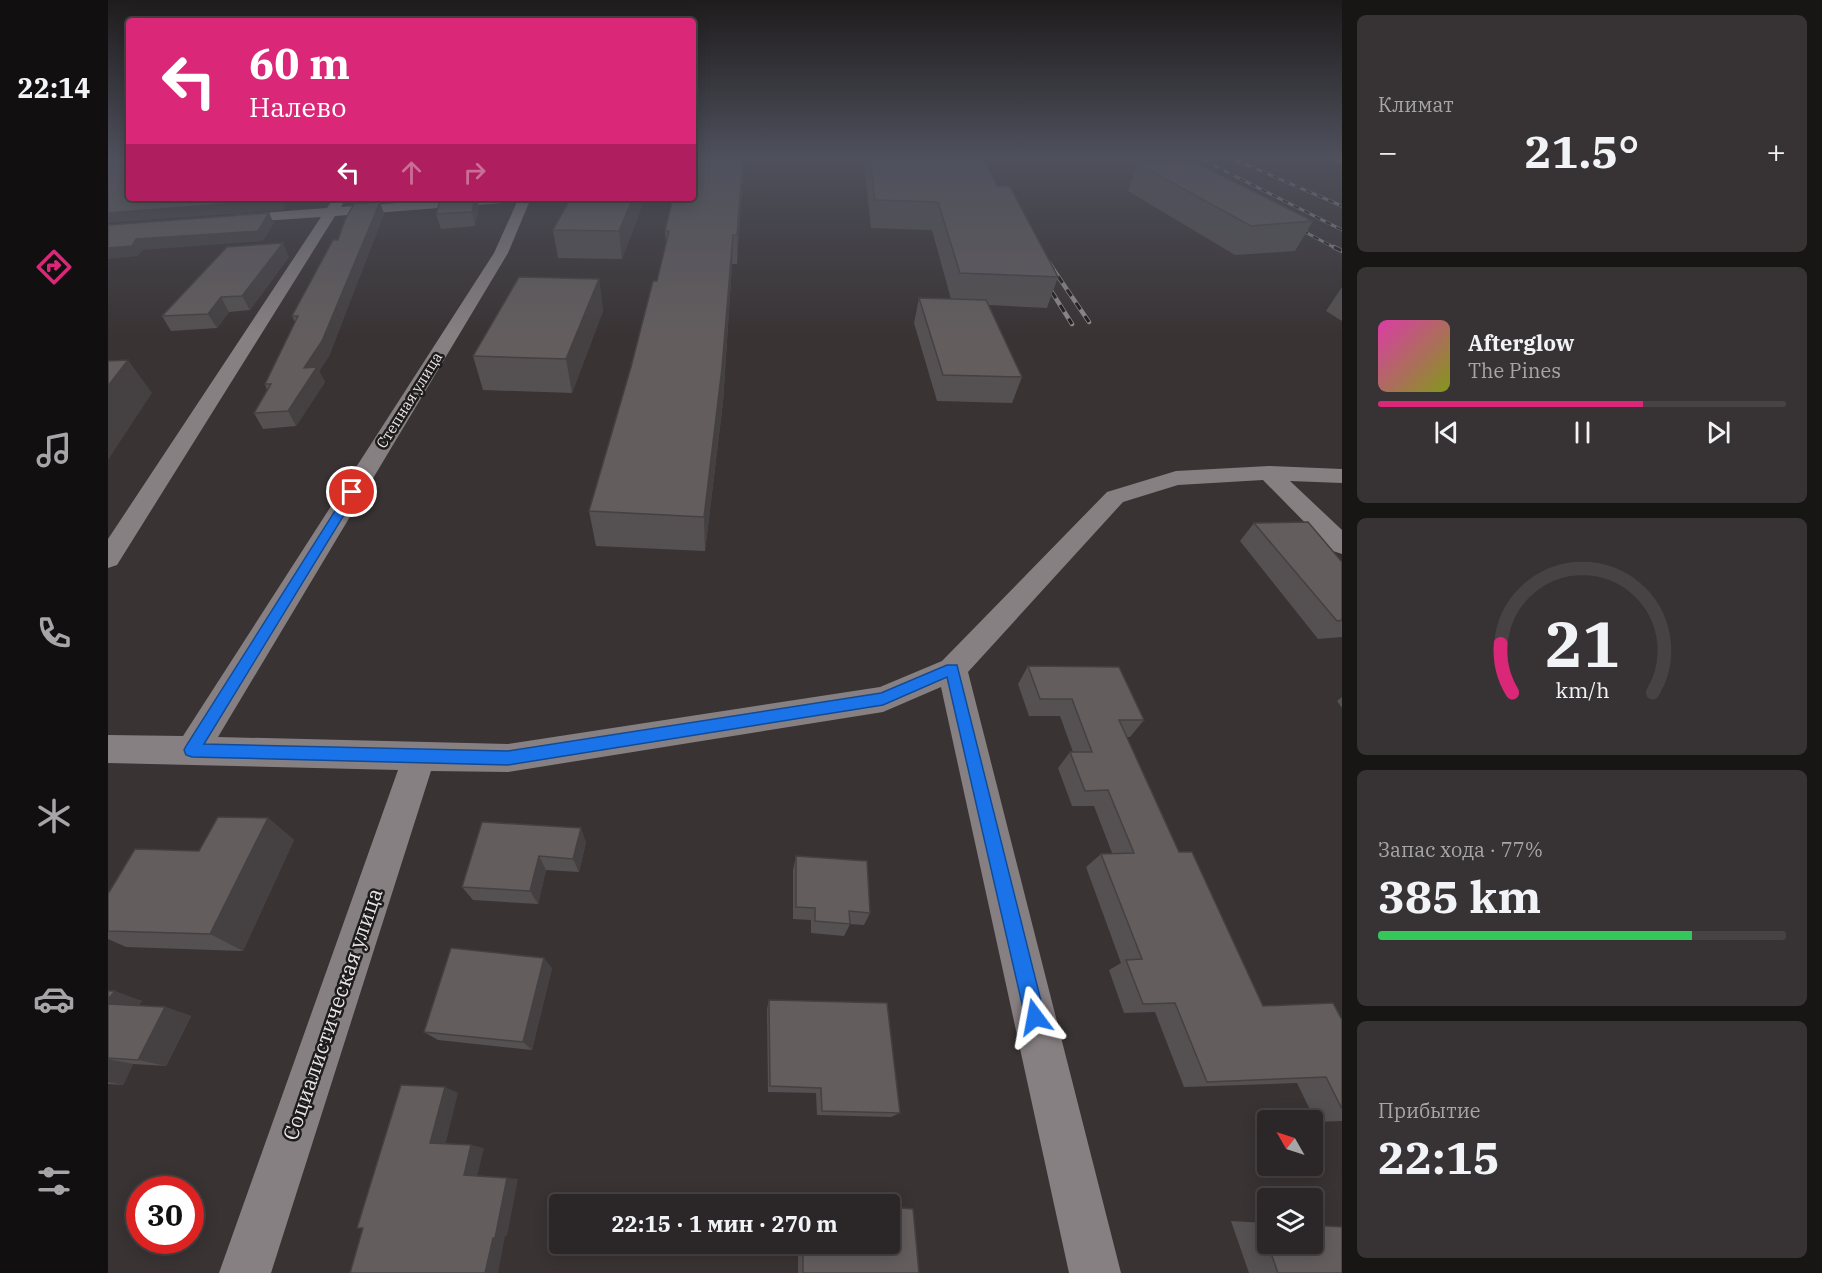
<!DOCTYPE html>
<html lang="ru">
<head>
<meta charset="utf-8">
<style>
  body { margin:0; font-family:"IBM Plex Serif",serif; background:#373233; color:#f1f3f6; height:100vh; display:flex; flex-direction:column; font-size:22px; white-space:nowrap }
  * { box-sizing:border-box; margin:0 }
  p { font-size:20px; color:#a6a5a7 }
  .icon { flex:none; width:33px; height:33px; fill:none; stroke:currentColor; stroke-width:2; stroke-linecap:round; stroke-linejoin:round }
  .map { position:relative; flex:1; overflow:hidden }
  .panel { display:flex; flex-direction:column; gap:15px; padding:15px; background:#181515; width:480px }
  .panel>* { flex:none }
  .hud { position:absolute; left:18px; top:18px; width:570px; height:183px; border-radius:6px; box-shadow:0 3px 15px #0003,0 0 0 2px #474344; background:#db2777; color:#fff; overflow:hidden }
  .needle { width:39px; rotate:309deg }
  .controls { position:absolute; left:1149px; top:1110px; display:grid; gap:12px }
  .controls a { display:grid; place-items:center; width:66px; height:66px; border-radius:6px; background:#2b2627; box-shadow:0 3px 15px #0003,0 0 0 2px #474344; font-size:30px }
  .speed { position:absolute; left:18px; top:1176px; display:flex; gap:12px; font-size:30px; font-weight:700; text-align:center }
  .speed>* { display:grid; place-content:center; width:78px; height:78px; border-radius:50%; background:#2b2627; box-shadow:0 3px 15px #0003,0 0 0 2px #474344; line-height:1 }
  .speed .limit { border:9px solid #d22; background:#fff; color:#111 }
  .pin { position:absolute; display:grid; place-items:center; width:51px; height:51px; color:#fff; margin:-26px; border:3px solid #fff; border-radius:50%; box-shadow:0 2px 6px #0007 }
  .me { position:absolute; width:66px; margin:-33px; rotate:347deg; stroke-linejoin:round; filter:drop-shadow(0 0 4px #0008) }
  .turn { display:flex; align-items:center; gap:21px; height:126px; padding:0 24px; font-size:27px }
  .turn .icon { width:78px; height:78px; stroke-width:2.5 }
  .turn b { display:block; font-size:42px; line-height:51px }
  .lanes { display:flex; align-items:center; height:57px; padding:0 24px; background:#0003; justify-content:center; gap:30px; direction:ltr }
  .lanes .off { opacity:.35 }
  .big { font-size:45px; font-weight:700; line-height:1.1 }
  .panel .widget { flex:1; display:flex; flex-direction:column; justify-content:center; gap:9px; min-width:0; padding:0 21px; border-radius:9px; background:#373233 }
  .panel .dial { align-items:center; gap:0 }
  .dial svg { height:156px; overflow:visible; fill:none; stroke:#474344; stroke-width:7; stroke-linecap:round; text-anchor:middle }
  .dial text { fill:#f1f3f6; stroke:none }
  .song { display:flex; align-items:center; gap:18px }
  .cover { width:72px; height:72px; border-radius:9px; background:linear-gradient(135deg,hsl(320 70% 55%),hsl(70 70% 35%)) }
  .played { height:6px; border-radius:3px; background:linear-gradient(90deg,#db2777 65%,#474344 65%) }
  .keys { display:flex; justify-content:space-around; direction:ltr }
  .heat { display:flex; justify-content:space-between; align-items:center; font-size:33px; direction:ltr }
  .charge { height:9px; border-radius:4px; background:linear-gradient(90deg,#34c759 77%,#474344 0) }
  .trip { position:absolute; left:441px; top:1194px; width:351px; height:60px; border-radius:6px; background:#2b2627; box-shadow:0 3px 15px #0003,0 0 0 2px #474344; font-weight:700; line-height:60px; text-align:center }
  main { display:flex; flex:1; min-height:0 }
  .tab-bar { display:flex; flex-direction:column; width:108px; justify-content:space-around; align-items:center; background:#110f10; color:#a6a5a7 }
  .tab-bar .icon { width:42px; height:42px }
  .tab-bar .on { color:#db2777 }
  .tab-bar b { font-size:27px; color:#f1f3f6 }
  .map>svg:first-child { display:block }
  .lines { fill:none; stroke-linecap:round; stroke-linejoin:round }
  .street { fill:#878082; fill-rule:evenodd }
  .rail-far1-casing { stroke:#8f8a8b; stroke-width:3 }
  .rail-casing { stroke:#8f8a8b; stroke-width:4.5 }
  .rail-far1 { stroke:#1e1b1c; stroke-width:2; stroke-dasharray:6; stroke-linecap:butt }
  .rail { stroke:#1e1b1c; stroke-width:3; stroke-dasharray:8; stroke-linecap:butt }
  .wall { fill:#555051 }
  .shaded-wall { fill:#454142 }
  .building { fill:#635d5e; stroke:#454142; stroke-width:1.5 }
  .route { fill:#1a73e8; stroke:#114b97; stroke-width:1.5 }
  .labels { text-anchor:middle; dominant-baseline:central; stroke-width:5; stroke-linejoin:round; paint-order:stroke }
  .far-street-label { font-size:15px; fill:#eae6e7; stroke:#1e1b1c }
  .near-street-label { font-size:21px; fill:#eae6e7; stroke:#1e1b1c }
</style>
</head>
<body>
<main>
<nav class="tab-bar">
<b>22:14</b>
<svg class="icon on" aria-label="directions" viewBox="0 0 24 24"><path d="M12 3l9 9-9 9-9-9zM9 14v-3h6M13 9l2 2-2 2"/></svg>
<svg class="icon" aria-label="music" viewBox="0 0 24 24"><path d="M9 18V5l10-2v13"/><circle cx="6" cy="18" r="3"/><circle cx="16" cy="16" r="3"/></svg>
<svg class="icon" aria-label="phone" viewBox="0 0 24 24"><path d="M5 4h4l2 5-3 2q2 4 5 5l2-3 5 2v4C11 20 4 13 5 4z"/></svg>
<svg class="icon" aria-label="climate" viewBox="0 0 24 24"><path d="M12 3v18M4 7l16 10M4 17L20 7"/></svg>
<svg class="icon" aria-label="car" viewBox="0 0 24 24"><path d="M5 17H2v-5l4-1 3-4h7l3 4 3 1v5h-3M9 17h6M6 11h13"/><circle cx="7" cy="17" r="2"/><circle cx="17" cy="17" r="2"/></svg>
<svg class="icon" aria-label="filters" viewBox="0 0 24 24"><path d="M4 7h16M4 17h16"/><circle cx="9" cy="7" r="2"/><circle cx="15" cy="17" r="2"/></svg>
</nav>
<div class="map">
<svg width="1234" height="1273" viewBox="0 0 1234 1273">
  <rect width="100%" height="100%" fill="#393334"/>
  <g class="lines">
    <!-- street -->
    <path class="street" d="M1218,157H1234V164Z
      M226,198H238L233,207L361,198H423L400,253L110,737L400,744L772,687L834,661L999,492L1068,471L1161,466L1234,469V483L1182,481L1234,530V554L1225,551L1155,480L1070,485L1015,502L860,672L1013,1273H961L833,687L775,712L400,772L323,771L163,1273H111L290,770L0,763V735L75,736L386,253L409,202L227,216L9,565L0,568V539L213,217L125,223L118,219L125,215L219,208Z"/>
    <defs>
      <path id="rail-far1" d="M1064,157L1088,170
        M1089,157L1234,230
        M1121,157L1234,206
        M1184,225L1229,249"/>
      <path id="rail" d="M1226,247L1234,251
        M941,263L981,322
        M935,278L964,324"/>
    </defs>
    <!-- rail-far1 casing -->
    <use href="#rail-far1" class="rail-far1-casing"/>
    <!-- rail casing -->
    <use href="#rail" class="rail-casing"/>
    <!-- rail-far1 -->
    <use href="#rail-far1" class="rail-far1"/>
    <!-- rail -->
    <use href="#rail" class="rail"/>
  </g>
  <!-- wall -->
  <path class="wall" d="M585,157H636L629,264H624L615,402L597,551L488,546L481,511L549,281L558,244L557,231Z
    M757,157H875L889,186L950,277L939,308L881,305L914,377L904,403L829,401L806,323L811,298L843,299L824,230L763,228L756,164Z
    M1030,164L1205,221L1187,251L1127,255L1020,191Z
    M255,198H282L281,202L272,203L276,214L221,356L211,371L217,382L188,426L155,429L146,413L159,390L157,384L187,322L184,316L230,240L257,203Z
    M537,198L514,259L450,258L445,230Z
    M371,207L367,226L333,229L328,214Z
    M181,257L142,310L121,312L109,328L63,331L54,316Z
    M491,279L495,311L464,393L375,390L365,356Z
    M1234,287V321L1218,311Z
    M1146,523L1234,562V637L1210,639L1132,541Z
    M920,666L1036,720L1022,737H1019L1071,852L1155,1006L1234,1020V1121L1208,1122L1189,1083L1076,1087L1047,1012L1016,1013L1001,970L1013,963L978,867L993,854L1004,853L986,806H964L950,768L962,752H965L952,716H921L910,684Z
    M1234,697V708L1229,701Z
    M160,818L186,840L135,951L18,947L0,939V894Z
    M374,822L478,842L471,872L438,870L430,904L365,900L354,887Z
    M688,856L762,913L756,925L742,924L736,936L703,933V920L685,919V870Z
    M444,968L424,1050L330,1040L316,1032Z
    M0,991L34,1001L30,1006L57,1007L83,1016L58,1066L25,1064L15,1085L0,1084Z
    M661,1000L792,1113L783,1117L709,1115L708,1093L660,1092L659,1009Z
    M690,1200H694L746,1204H690Z
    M1123,1221L1160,1223L1234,1273H1141Z
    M690,1244H782L811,1273H690Z"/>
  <!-- shaded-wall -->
  <path class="shaded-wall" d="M635,157H636L629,264V235Z
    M171,198H181L174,210L0,223V213Z
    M255,198H282L281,202L272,203L276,214L221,356L211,371L217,382L188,426L180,411L257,204Z
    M367,198H369L371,207L367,226L364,212Z
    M525,198H537L514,259L511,231Z
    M161,213L166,223L155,241L35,250L30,256L0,259V248L28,239Z
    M625,235L624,264L615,402L597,551L596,517Z
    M175,243L181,257L142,310L134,296Z
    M491,279L495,311L464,393L458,359Z
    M113,297L121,312L109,328L100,314Z
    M20,360L44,393L0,460V386Z
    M160,818L186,840L135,951L102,934Z
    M473,828L478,842L471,872L465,859Z
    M431,856L438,870L430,904L422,891Z
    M436,958L444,968L424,1050L415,1042Z
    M7,991L34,1001L24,1012L0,1005V999Z
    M57,1007L83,1016L58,1066L30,1060Z
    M0,1059L25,1064L15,1085L0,1082Z
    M337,1087L350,1093L337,1146L322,1143Z
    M363,1145L376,1148L369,1177L356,1175Z
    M399,1178L410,1179L399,1236H397L390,1273H377Z"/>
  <!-- building -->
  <path class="building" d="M0,157H21V198H171L169,200L0,213Z
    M585,157H635L629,235H625L614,368L596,517L481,511L523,367L545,281H549L561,231H557L565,198H585Z
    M762,157H875L889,186L902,187L950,277L852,273L830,202L767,200Z
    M1084,161L1205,221L1143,226L1030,164Z
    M333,198H367L364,212L328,214Z
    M463,198H525L511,231L445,230Z
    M272,202L214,341L196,368L209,367L180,411L146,413L163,384H157L190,316H184L225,240H230L237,220L246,204Z
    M161,213L150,231L28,239L24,246L0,248V225Z
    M175,243L134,296L113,297L100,314L54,316L119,247Z
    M411,277L491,279L458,359L365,356Z
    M811,298L878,300L914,377L835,375Z
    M20,360L0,386V361Z
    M1200,522L1234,562V620L1229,621L1146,523Z
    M920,666L1011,667L1036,720H1011L1071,852H1084L1155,1006L1225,1003L1234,1020V1109L1218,1077L1099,1082L1067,1003L1035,1004L1018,960L1034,959L993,854L1026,853L1000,790L977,791L962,752H984L964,699H932Z
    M110,817L160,818L102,934L0,931V894L27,849L91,851Z
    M374,822L473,828L465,859L431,856L422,891L354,887Z
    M688,856L759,861L762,913L741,911L742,924L707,921V908L688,907Z
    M343,948L436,958L415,1042L316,1032Z
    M0,991H7L0,999Z
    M661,1000L779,1003L792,1113L714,1111L713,1088L662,1086Z
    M0,1004L57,1007L30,1060L0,1058Z
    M293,1085L337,1087L322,1143L363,1145L356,1175L399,1178L387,1238H385L377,1273H242L255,1228H249Z
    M694,1200L746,1204H694Z
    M782,1207L805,1209L811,1273H695V1244H782Z
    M1152,1222L1160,1223V1244H1204V1225L1234,1227V1273H1170Z"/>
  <!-- sky -->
  <linearGradient id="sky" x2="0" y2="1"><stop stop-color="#1f1c1d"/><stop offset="0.47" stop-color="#4e505c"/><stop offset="1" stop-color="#4e505c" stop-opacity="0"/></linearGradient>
  <rect width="1234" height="335" fill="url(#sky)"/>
  <!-- route -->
  <path class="route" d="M244,488L250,492L96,744L400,751L773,693L839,665H849L937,1017L934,1025L927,1028L920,1025L917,1017L839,677L775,705L400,765L84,757L78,755L76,750L78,746L239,492Z"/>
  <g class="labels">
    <!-- far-street labels -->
    <g class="far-street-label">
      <text transform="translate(301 400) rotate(-58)">Степная улица</text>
    </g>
    <!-- near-street labels -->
    <g class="near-street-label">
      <text transform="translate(224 1014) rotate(-71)">Социалистическая улица</text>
    </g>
  </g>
</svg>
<div class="controls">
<a><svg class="needle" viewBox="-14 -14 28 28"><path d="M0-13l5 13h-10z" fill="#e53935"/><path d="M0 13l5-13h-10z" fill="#a6a5a7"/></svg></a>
<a><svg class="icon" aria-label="layers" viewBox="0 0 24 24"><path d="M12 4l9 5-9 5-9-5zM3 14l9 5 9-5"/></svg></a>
</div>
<div class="speed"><div class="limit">30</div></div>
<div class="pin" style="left:244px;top:492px;background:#d93025"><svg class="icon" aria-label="arrive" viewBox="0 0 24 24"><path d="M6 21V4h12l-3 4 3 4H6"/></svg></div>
<svg class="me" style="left:927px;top:1017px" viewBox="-20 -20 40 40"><path d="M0-17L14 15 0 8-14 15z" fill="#1a73e8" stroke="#fff" stroke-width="4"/></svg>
<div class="trip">22:15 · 1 мин · 270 m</div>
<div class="hud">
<div class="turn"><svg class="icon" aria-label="left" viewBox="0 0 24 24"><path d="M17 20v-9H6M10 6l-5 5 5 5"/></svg><div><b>60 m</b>Налево</div></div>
<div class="lanes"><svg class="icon" aria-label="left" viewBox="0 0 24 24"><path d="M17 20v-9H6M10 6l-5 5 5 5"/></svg><svg class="icon off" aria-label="ahead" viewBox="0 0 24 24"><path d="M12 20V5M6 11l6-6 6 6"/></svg><svg class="icon off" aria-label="right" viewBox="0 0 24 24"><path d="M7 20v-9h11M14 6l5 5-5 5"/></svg></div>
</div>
</div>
<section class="panel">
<div class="widget"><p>Климат</p>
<div class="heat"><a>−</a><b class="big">21.5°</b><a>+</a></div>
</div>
<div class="widget">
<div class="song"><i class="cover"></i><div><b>Afterglow</b><p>The Pines</p></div></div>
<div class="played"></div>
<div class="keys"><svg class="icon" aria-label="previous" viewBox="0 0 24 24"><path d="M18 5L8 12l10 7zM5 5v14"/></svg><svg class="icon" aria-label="pause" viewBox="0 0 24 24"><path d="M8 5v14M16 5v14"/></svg><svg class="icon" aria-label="next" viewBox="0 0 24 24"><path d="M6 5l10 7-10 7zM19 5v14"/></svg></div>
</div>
<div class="widget dial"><svg viewBox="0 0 100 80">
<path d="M14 69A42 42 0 1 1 86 69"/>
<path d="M14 69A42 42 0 0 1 8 44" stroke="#db2777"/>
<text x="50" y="56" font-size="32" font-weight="700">21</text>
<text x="50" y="72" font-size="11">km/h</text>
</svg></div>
<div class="widget"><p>Запас хода · 77%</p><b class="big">385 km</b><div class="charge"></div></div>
<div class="widget"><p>Прибытие</p><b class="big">22:15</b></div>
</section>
</main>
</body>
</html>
